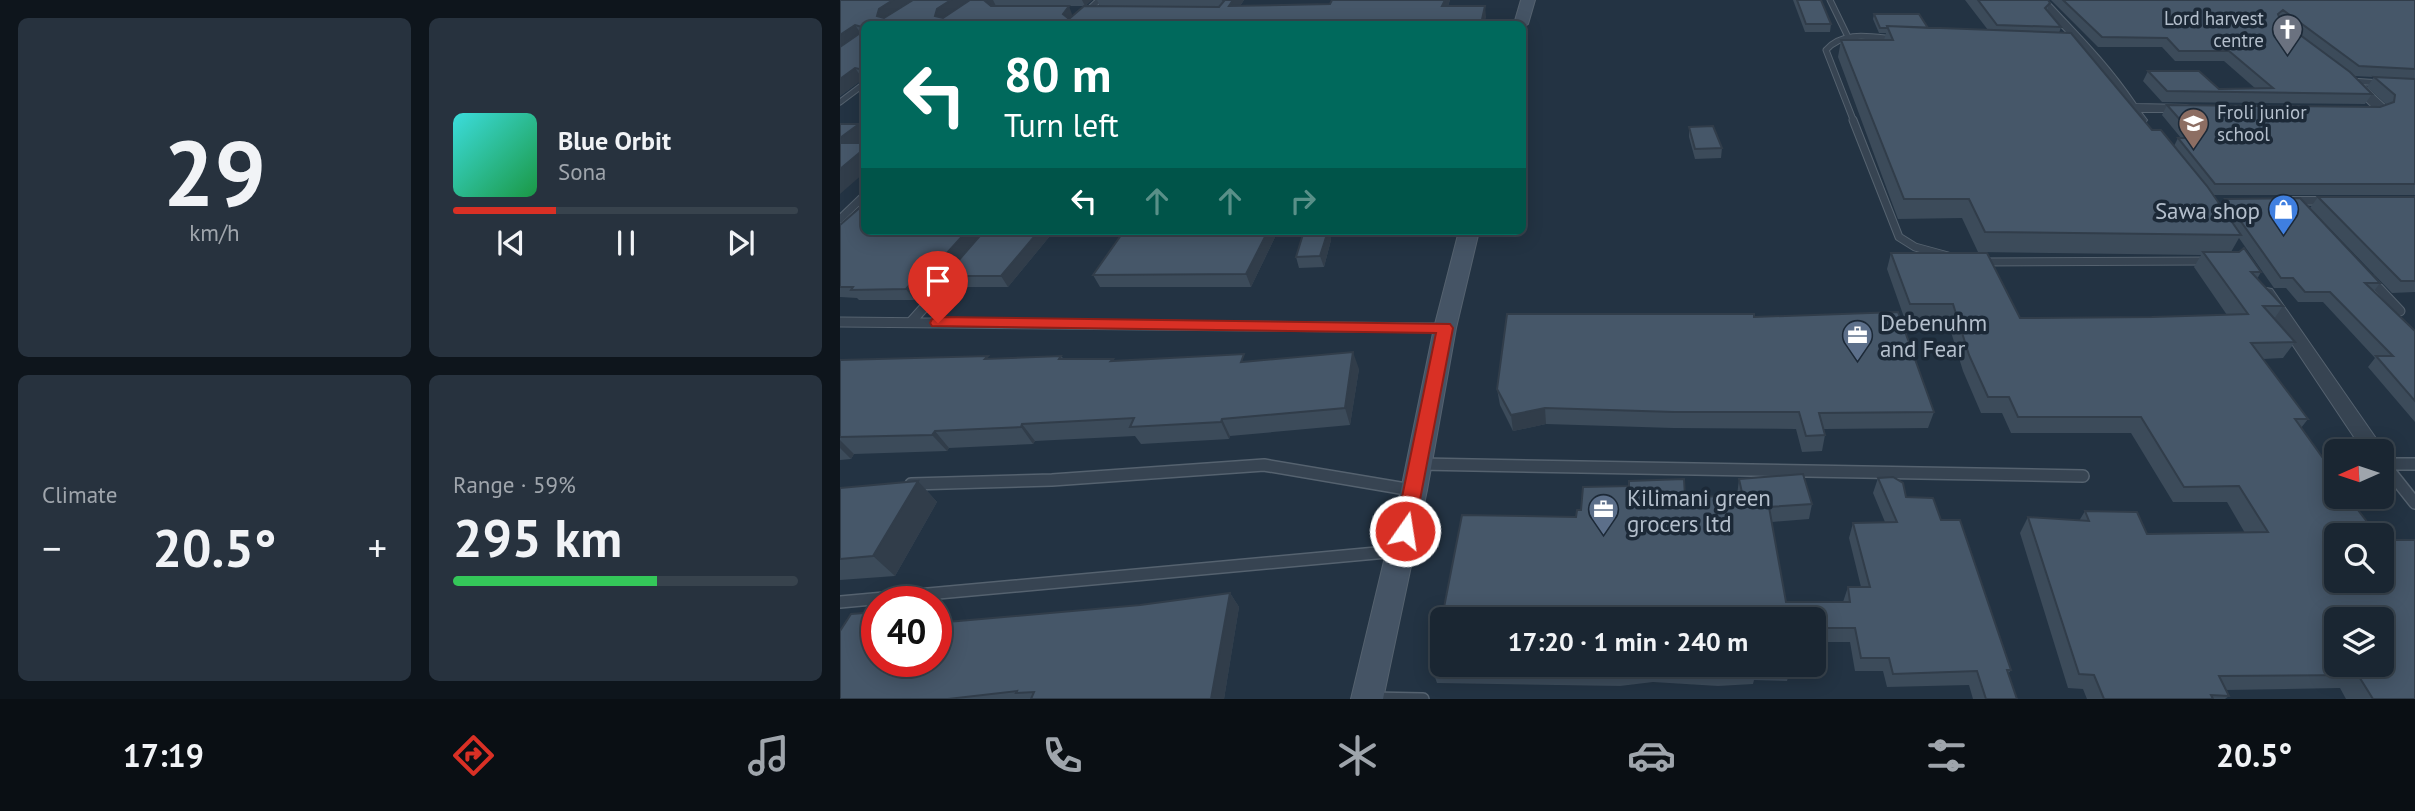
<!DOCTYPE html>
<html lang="en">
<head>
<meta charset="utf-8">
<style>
  body { margin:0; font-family:"PT Sans",sans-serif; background:#27323e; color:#f1f3f6; height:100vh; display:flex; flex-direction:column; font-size:26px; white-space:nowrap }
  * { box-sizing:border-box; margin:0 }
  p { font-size:23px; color:#9fa5ac }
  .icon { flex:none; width:38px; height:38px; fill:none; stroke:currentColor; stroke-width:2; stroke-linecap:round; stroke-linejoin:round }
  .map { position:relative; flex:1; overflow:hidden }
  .sheet { display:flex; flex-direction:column; gap:18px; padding:18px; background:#0e151c; width:840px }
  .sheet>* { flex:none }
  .top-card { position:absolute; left:21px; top:21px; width:665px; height:214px; border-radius:10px; box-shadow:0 4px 18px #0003,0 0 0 2px #38434d; background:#00695c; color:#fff; overflow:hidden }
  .needle { width:46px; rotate:267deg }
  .controls { position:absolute; left:1484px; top:439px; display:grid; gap:14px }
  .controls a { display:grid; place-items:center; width:70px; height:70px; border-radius:10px; background:#1a2632; box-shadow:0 4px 18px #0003,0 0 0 2px #38434d; font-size:35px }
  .speed { position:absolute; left:21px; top:586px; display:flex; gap:14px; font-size:35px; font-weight:700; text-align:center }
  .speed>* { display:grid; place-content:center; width:91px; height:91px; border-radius:50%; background:#1a2632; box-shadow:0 4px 18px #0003,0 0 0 2px #38434d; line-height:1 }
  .speed .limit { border:10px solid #d22; background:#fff; color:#111 }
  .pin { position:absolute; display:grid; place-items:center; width:60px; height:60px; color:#fff; margin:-72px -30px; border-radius:50% 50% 50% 0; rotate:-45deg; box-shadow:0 0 7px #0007 }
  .pin .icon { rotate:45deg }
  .me { position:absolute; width:77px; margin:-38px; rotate:13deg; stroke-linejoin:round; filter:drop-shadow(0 0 5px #0008) }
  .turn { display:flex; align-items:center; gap:24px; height:147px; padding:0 28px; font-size:32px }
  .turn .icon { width:91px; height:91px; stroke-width:2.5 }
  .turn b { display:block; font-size:49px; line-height:60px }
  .lanes { display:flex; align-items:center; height:66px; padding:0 28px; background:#0003; justify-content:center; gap:35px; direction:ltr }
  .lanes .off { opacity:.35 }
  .big { font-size:52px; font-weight:700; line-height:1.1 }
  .sheet .tile { flex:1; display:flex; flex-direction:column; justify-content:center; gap:10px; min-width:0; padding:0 24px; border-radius:10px; background:#27323e }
  .sheet .dial { align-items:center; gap:0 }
  .dial b { font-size:91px; line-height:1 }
  .song { display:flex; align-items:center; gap:21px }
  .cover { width:84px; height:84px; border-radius:10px; background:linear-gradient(135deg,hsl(180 70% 55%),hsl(140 70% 35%)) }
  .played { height:7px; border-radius:4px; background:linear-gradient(90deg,#d93025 30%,#38434d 30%) }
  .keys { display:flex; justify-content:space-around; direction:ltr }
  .heat { display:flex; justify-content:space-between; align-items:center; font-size:38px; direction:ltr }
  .charge { height:10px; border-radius:5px; background:linear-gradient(90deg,#34c759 59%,#38434d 0) }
  .sheet .tiles { flex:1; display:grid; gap:18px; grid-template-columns:repeat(2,1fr) }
  .trip { position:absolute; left:590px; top:607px; width:396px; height:70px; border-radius:10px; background:#1a2632; box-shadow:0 4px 18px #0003,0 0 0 2px #38434d; font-weight:700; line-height:70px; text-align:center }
  .tab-bar { display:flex; height:112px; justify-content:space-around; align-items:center; background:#0a0f14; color:#9fa5ac }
  .tab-bar .icon { width:49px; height:49px }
  .tab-bar .active { color:#d93025 }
  .tab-bar b { font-size:32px; color:#f1f3f6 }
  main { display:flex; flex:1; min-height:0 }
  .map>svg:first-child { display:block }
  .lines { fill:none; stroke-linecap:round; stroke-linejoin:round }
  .lane-far3-casing { stroke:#55626f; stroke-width:7 }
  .lane-far2-casing { stroke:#55626f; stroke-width:9 }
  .lane-far1-casing { stroke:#55626f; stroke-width:11 }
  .lane-casing { stroke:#55626f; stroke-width:14 }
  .street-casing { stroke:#55626f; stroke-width:2 }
  .secondary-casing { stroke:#55626f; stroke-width:2 }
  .lane-far3 { stroke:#374452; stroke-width:5 }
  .lane-far2 { stroke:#374452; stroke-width:7 }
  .lane-far1 { stroke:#374452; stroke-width:9 }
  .lane { stroke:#374452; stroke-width:11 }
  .street { fill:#374452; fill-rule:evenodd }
  .secondary { fill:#455465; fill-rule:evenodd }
  .wall { fill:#3c4b5a }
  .shaded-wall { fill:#313d4a }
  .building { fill:#465769; stroke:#313d4a; stroke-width:2; fill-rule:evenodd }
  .route { fill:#d93025; stroke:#8d1f18; stroke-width:2 }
  .labels { text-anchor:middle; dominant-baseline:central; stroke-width:7; stroke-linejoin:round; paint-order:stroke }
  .far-poi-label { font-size:19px; fill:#b4bfcc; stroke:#1c2937; text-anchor:end }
  .poi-label { font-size:23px; fill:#b4bfcc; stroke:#1c2937; text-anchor:start }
</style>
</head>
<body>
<main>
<section class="sheet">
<div class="tiles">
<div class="tile dial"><b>29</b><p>km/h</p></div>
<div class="tile">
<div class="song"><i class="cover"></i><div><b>Blue Orbit</b><p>Sona</p></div></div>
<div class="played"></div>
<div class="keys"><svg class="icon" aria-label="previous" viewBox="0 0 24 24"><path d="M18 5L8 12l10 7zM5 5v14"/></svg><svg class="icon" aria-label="pause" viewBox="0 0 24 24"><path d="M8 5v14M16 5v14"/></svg><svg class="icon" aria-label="next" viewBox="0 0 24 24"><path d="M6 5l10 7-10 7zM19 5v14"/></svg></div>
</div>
<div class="tile"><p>Climate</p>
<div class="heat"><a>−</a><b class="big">20.5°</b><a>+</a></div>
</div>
<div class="tile"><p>Range · 59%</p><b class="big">295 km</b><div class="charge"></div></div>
</div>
</section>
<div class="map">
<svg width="1575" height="699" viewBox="0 0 1575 699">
  <rect width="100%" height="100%" fill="#233343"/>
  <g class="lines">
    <defs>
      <path id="lane-far3" d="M990,0L1008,37
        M233,24L259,0
        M1510,81L1542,83
        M0,102L24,84
        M1014,122L986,50C1003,30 1032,37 1056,39"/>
      <path id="lane-far2" d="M1013,120L1059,237L1075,247L1108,256
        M0,219L24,196
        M1142,262L1369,261"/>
      <path id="lane-far1" d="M1530,279L1560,311
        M0,322L603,328
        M71,322L114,274"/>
      <path id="lane" d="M580,464L1243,476
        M1544,464L1575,503
        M1544,464H1575
        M71,484L212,480L424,465L572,490
        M0,602L558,551
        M532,698L583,699"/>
      <path id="street" d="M1196,0H1207C1240,35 1269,64 1296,104L1346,105L1350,106V112H1301L1307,120L1305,123H1297L1284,108L1259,67Z
        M1510,80H1518L1545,105V111L1532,115L1514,114V108L1532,107L1510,86Z
        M1441,197H1497L1504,201L1497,205L1436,204L1434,201L1436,198Z
        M1426,288L1432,289L1542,447L1545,452L1542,457V452H1524L1418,293Z"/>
      <path id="secondary" d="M681,0H695L688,24L682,28V24H674Z
        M619,231H639L616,328L587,490L543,699H511L561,490L594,328Z"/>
    </defs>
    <!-- lane-far3 casing -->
    <use href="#lane-far3" class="lane-far3-casing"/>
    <!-- lane-far2 casing -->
    <use href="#lane-far2" class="lane-far2-casing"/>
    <!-- lane-far1 casing -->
    <use href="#lane-far1" class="lane-far1-casing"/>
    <!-- lane casing -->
    <use href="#lane" class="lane-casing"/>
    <!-- street casing -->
    <use href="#street" class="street-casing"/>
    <!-- secondary casing -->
    <use href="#secondary" class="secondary-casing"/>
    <!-- lane-far3 -->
    <use href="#lane-far3" class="lane-far3"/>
    <!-- lane-far2 -->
    <use href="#lane-far2" class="lane-far2"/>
    <!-- lane-far1 -->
    <use href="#lane-far1" class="lane-far1"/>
    <!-- lane -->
    <use href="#lane" class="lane"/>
    <!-- street -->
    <use href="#street" class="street"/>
    <!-- secondary -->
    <use href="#secondary" class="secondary"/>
  </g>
  <!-- wall -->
  <path class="wall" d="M0,0H252L245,6H156L233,15L260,6L257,0H404L400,6L490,4L492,0H610L608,6L646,16L644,24H24V79H23L0,96Z
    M953,0H981L991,24L990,32H965Z
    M1125,0H1208V11L1221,27L1219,33L1312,130L1334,146L1338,138H1341L1322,115L1327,105L1540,107L1547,105L1527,87L1534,77L1513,76L1532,94L1525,104L1322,102L1303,81L1308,71L1379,89H1416L1384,61H1335L1322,47H1258L1211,0H1575V195H1373L1381,206L1385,199L1540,283L1534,291L1575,331V422L1528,367L1535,358L1483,302H1458L1446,288H1434L1399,238L1391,252L1421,272L1417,279L1443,306L1434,319L1455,342L1443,358L1423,359L1468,419L1461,428L1495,475L1493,478L1575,699H1506L1500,688L1386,690L1389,696L1385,699H1247L1243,689L1228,688L1180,533L1188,517L1239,521L1245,511L1307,534L1405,533L1387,502H1333L1291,433H1171L1162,413H1141L1123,371L1107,319L1065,320L1047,269L1051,253L1180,318L1312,317L1387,315L1354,267L1361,255L1138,252L1122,218L1058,219L998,57L1001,40H1044L1046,33H1039L1033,19L1034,14L1087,28L1148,30Z
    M849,127L882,148L881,158L855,159L849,137Z
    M1478,197H1575V292L1552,293L1470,208Z
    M0,225L144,231L93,287H86L74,300H19L17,298L0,297Z
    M144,231H214L168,287H112L105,276Z
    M284,231H438L411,287H260L253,275Z
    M464,231H489L491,240L484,267L459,268L456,257Z
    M914,317L1094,412L1088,428L984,429L985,435L982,451L962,452L956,429L833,428L706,424L673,431L660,405L657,389Z
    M221,356L224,359L274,361H407L519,369L510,425L390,436L389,439L301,444L295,436L195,441L193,444L109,448L107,451L14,454L11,459L0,460V360L150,359Z
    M963,474L972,504L969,519L932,522L946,602H1003L1008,587H1021L1009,538L1013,523L1045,522L1033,493L1038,478L1053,477L1063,483L1066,497L1093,498L1101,520H1120L1171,670L1168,674L1177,699H1133L1129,685L1047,687L1043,671H1015L1010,642H973V620H602V665H951V667L947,681L914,680L913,684L878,686L813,682L780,686L597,683L592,669L622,515L736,517L737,510H741L743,487L789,486V481L844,479L845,496H897L899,479Z
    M78,481L97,502L55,576L0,580V488Z
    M390,593L399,607L384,699H0L37,662L300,605Z"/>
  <!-- shaded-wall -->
  <path class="shaded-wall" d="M53,0H75L45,20L37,16L39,9Z
    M111,0H132L102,24L95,16L97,9Z
    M147,0H153L156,6L151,12L145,1Z
    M242,0H252L245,6Z
    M393,0H404L393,16L389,6Z
    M605,0H610L604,17L602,6Z
    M229,6L233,17L228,24L223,14Z
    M645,6L646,16L644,24H641Z
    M15,25L22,35L0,51V35Z
    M15,68L23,79L0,96V79Z
    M19,124L24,132V142L4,158L0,152V138Z
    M24,149V173L0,194V169Z
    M127,231H144L93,287L86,276Z
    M199,231H214L168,287L161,276Z
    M428,231H438L411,287L406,274Z
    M488,231H489L491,240L484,267L480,256Z
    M78,276L86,287L74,300L66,289Z
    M513,352L519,369L510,425L505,408Z
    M705,408L706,424L673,431L671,415Z
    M382,419L390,436L389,439L381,422Z
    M182,424L195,441L193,444L181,427Z
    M95,431L109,448L107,451L92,435Z
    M0,440L14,454L11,459L0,448Z
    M78,481L97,502L55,576L33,556Z
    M390,593L399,607L384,699H371Z"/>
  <!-- building -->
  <path class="building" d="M0,0H53L39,9L37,16L44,18L73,0H111L97,9L95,16L103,18L130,0H147L145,1L151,6H229L223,14L229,19L244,6L379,7L384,1L383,0H393L389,6L490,4L492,0H605L602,6H645L641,24H24V74H22L20,69L15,68L0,79V47L20,33L22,27L15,25L0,35Z
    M957,0H981L991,24H966Z
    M1138,0H1208L1210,3L1205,8L1221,27L1157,25Z
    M1223,0H1575V69L1519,66L1443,10L1438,14L1440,20L1510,72L1532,94L1327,91L1308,71H1359L1379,89L1433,88L1389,51H1339L1327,38L1262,37Z
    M1034,14H1079L1088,28L1047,26V28H1040Z
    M1047,26L1231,33L1312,130H1321L1367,186L1401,235L1145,232L1129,199H1064L1001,40H1053Z
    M1534,77L1575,79V184H1375L1338,138H1356L1327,105L1540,107L1554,102L1555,95Z
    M0,124H19L0,138Z
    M873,126L882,148L855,149L849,127Z
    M0,143H24V149L0,169Z
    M1478,197H1575V281H1561Z
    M1460,198L1540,283H1525L1575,331V401L1536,356H1553L1490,292H1465L1453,278H1441L1385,199Z
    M24,204V231H127L86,276H78L66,289L11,290L13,287H0V225Z
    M144,231H199L161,276H105Z
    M284,231H428L406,274L253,275Z
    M464,231H488L480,256L456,257Z
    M1404,248L1421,272H1411L1443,306H1423L1455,342L1411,343L1468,419H1455L1495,475H1491L1496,482V497H1508L1538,536H1496V581H1542V540H1575V699H1533L1518,675L1379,676L1389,696L1371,695L1373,699H1264L1254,675L1239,674L1188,517L1249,521L1245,511L1297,512L1307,534L1428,532L1399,486L1344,487L1301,417H1178L1169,397H1148L1129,355L1113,304H1070L1051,253H1147L1180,318L1312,317L1408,314L1363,252H1399ZM1496,620H1542V665H1496Z
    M1058,312L1094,412L979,413L985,435L966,436L959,412H834L705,408L671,415L657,389L667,314H914V317Z
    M513,352L505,408L382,419L381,422L290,427L294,418L182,424L181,427L95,431L92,435L0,437V360L148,356L145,359L221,356L219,359H273L271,361L404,354L401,362Z
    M963,474L972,504L929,507L946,602H1010L1008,587H1030L1013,523L1057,522L1038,478L1053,477L1063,483L1066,497L1093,498L1101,520H1120L1171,670H1167L1177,699H1146L1137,671L1053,674L1049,658H1021L1015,628H973V620H602V665H951V667L916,666V670L880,673L814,669L780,673L592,669L622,515L736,517L737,510H741L743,487L789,486V481L844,479L845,496L903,497L899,479Z
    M78,481L33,556L0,559V488Z
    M390,593L371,699H191L194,692L176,693L177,691L108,699H0V631L11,614L37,612V662H96V623L300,605Z"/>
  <!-- route -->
  <path class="route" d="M98,317L610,324L613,328L574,531L572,536L565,539L558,536L555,531L596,333L92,326L90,323L92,319Z"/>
  <!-- icons -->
  <defs>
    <symbol id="church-pin" viewBox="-11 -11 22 30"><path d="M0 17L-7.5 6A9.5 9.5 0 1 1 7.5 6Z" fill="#6b7280" stroke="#1c2937"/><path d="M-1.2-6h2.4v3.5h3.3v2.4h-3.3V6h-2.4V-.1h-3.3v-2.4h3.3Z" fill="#fff"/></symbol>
    <symbol id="school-pin" viewBox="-11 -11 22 30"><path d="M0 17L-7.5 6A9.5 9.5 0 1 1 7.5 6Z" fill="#8d6e63" stroke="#1c2937"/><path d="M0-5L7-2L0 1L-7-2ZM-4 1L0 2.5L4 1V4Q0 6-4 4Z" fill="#fff"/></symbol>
    <symbol id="shop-pin" viewBox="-11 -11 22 30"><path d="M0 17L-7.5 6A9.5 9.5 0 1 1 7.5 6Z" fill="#3f7fe0" stroke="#1c2937"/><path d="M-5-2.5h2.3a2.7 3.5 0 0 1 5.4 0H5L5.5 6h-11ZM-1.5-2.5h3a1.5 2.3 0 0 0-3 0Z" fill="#fff"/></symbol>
    <symbol id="office-pin" viewBox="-11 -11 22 30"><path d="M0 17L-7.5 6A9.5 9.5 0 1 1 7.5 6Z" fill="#5c6f8a" stroke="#1c2937"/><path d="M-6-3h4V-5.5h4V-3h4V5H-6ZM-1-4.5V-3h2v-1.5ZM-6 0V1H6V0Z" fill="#fff"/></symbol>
  </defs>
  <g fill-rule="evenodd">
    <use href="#church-pin" x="1430" y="12" width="35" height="47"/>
    <use href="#school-pin" x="1336" y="106" width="35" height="47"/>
    <use href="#shop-pin" x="1426" y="192" width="35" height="47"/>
    <use href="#office-pin" x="1000" y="318" width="35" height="47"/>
    <use href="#office-pin" x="746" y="492" width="35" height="47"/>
  </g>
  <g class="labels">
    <!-- far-poi labels -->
    <g class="far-poi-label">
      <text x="1424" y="18">Lord harvest<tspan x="1424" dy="22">centre</tspan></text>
      <text x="1377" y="112" text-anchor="start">Froli junior<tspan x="1377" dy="22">school</tspan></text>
    </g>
    <!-- poi labels -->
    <g class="poi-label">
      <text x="1420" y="210" text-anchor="end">Sawa shop</text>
      <text x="1040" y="322">Debenuhm<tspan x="1040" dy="26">and Fear</tspan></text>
      <text x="787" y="497">Kilimani green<tspan x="787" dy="26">grocers ltd</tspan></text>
    </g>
  </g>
</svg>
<div class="controls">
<a><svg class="needle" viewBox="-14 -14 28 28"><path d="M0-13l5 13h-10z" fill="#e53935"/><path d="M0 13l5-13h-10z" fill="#9fa5ac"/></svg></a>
<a><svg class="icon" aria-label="search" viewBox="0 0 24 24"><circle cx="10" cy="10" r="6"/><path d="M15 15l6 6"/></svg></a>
<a><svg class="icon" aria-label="layers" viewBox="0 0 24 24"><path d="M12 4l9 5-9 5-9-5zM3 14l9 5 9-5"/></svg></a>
</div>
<div class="speed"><div class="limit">40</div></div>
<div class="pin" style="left:98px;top:323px;background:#d93025"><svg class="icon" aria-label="arrive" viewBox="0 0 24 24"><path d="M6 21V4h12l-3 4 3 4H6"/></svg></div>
<svg class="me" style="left:565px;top:531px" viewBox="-20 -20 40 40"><circle r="17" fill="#d93025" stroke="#fff" stroke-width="3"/><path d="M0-11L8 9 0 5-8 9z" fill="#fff"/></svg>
<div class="trip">17:20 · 1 min · 240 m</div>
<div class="top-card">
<div class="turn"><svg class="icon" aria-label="left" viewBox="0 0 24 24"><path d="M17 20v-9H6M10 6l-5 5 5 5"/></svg><div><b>80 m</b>Turn left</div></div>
<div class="lanes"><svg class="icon" aria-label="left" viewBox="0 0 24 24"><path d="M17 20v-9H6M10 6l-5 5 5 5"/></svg><svg class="icon off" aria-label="ahead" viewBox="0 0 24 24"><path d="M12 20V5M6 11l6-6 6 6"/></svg><svg class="icon off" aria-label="ahead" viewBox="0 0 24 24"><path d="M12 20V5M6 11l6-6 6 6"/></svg><svg class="icon off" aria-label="right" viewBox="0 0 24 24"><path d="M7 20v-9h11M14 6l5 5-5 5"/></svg></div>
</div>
</div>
</main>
<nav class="tab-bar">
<b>17:19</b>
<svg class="icon active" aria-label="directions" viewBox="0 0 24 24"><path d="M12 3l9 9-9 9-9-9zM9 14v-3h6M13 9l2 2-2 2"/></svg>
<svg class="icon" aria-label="music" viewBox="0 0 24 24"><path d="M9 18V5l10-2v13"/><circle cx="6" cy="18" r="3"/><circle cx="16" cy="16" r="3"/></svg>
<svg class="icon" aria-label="phone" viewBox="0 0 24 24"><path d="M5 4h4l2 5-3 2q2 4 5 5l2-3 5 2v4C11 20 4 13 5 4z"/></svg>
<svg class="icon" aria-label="climate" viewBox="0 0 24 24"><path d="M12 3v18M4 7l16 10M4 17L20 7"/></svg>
<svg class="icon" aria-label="car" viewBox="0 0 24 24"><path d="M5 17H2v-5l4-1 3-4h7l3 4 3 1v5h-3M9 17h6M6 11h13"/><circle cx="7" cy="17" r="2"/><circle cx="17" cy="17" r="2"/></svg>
<svg class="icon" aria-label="filters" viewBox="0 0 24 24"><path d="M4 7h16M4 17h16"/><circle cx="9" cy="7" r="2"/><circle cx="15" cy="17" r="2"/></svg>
<b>20.5°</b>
</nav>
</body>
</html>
